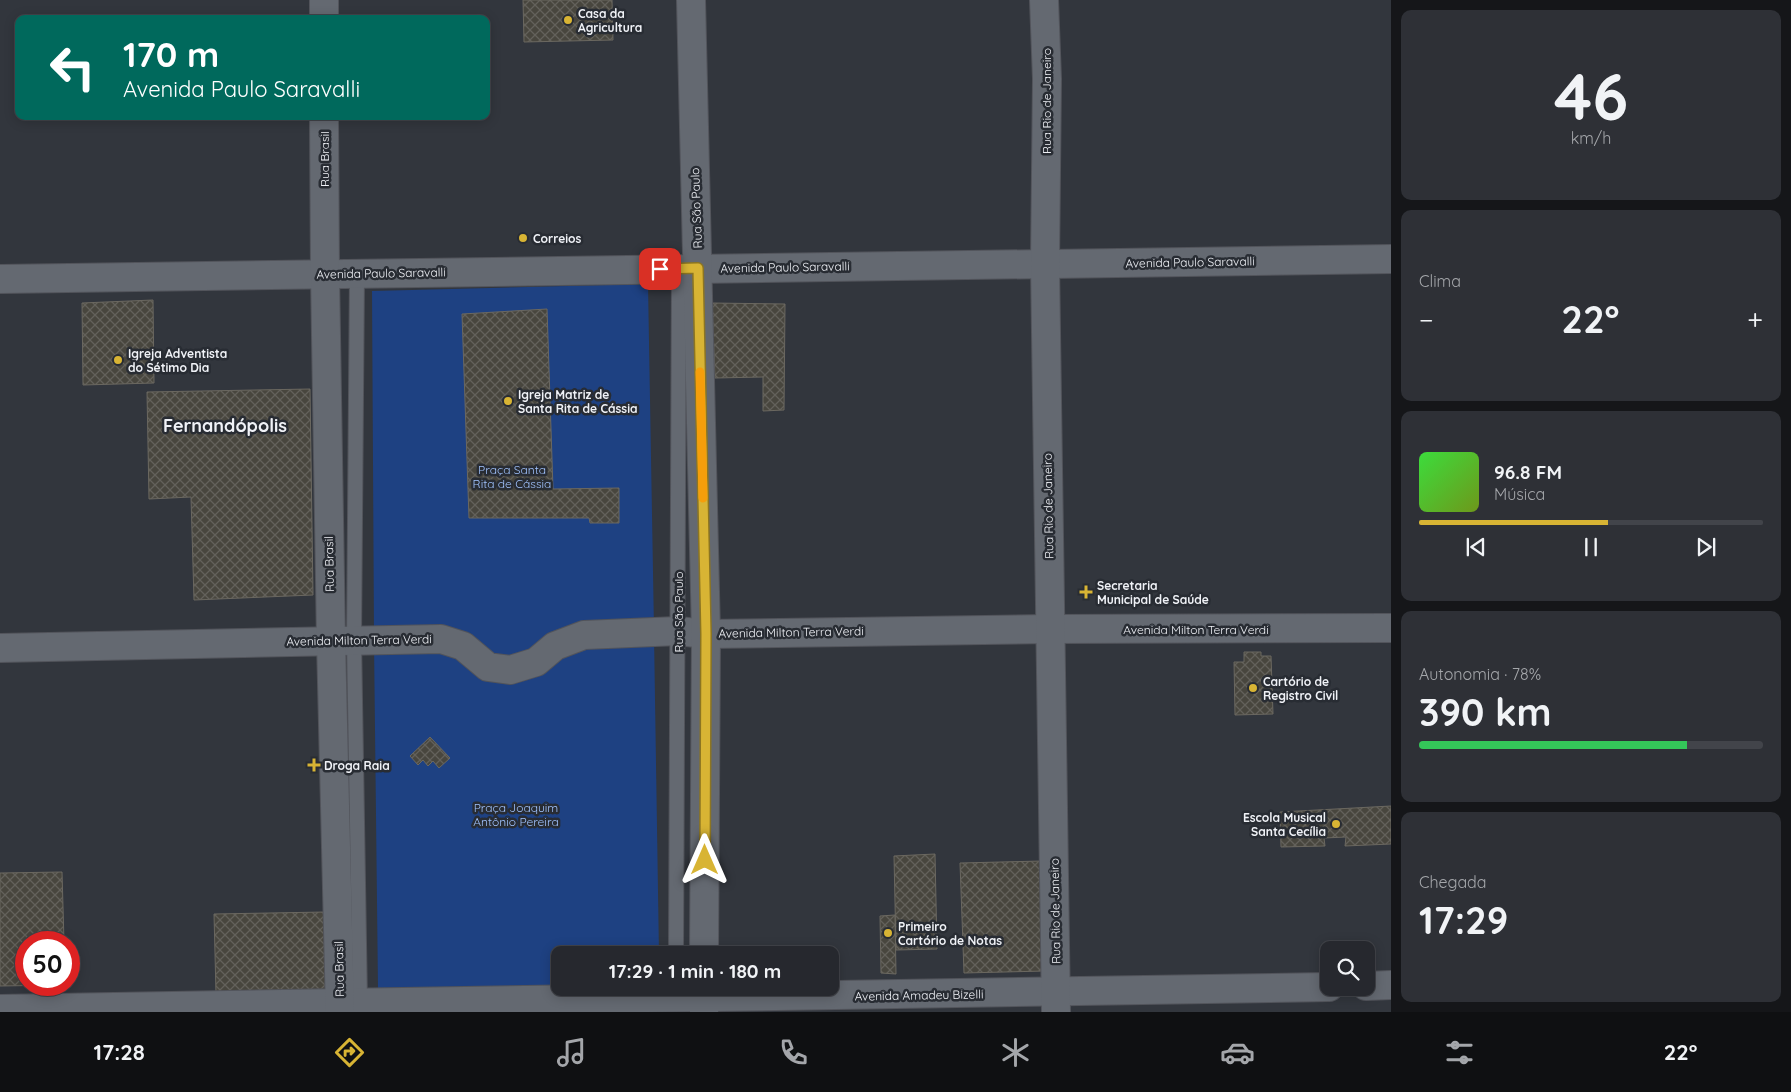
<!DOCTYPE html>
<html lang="pt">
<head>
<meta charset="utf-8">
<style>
  body { margin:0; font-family:Quicksand,sans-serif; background:#2e3036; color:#f1f3f6; height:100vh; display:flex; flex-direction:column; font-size:19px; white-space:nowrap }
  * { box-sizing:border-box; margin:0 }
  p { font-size:16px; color:#a4a6aa }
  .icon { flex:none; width:28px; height:28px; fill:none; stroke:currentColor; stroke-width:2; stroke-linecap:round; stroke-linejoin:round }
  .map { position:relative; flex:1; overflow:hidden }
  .panel { display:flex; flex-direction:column; gap:10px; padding:10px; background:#151619; width:400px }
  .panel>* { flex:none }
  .hud { position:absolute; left:15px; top:15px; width:475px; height:105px; border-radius:10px; box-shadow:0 2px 12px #0003,0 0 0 1px #42444a; background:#00695c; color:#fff; overflow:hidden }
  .tools { position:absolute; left:1320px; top:941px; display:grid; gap:10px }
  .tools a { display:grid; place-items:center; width:55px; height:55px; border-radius:10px; background:#26282e; box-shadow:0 2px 12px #0003,0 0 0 1px #42444a; font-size:25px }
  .speed { position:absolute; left:15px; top:931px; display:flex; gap:10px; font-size:25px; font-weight:700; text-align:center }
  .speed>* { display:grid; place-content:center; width:65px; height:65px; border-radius:50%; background:#26282e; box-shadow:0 2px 12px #0003,0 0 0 1px #42444a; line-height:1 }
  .speed .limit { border:8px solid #d22; background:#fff; color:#111 }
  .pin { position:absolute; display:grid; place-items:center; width:42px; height:42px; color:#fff; margin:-21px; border-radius:10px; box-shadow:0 2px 8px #0006 }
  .me { position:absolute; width:55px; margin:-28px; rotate:0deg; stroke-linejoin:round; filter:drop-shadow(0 0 4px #0008) }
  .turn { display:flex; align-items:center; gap:18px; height:105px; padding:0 25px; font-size:22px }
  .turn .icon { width:65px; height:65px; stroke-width:2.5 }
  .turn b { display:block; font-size:35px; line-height:42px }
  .big { font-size:38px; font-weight:700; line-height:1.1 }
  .panel .tile { flex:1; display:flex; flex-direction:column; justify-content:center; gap:8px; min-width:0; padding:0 18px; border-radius:10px; background:#2e3036 }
  .panel .dial { align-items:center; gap:0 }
  .dial b { font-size:65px; line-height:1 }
  .song { display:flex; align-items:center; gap:15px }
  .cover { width:60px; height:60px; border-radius:8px; background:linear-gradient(135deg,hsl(120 70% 55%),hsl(80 70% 35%)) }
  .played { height:5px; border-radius:2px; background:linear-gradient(90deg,#d8b434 55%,#42444a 55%) }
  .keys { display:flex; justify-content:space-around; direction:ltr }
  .heat { display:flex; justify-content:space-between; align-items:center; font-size:28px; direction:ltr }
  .charge { height:8px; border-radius:4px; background:linear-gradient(90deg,#34c759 78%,#42444a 0) }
  .trip { position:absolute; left:551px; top:946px; width:288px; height:50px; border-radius:10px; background:#26282e; box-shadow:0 2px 12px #0003,0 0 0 1px #42444a; font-weight:700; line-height:50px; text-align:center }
  .menu { display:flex; height:80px; justify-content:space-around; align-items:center; background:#0f1012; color:#a4a6aa }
  .menu .icon { width:35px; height:35px }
  .menu .active { color:#d8b434 }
  .menu b { font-size:22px; color:#f1f3f6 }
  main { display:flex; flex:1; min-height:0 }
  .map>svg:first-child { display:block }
  .green { fill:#1e4182 }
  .building { fill:url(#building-cross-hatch); stroke:#6b6860 }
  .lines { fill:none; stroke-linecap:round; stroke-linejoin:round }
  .service-casing { stroke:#52545b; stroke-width:16 }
  .minor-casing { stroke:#52545b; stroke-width:30 }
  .tertiary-casing { stroke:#52545b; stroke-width:30 }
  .secondary-casing { stroke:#52545b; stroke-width:30 }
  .service { stroke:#646971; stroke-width:14 }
  .minor { stroke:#646971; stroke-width:28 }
  .tertiary { stroke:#646971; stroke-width:28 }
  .secondary { stroke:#646971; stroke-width:28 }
  .route-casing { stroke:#8c7522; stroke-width:12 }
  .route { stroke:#d8b434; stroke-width:9 }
  .slow { stroke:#f59e0b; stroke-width:9 }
  .poi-dot { fill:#d8b434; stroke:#282c33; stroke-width:2 }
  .labels { text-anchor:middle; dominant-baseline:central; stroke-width:5; stroke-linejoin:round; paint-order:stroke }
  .poi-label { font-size:12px; font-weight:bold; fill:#f0f2f7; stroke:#282c33; text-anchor:start }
  .street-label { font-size:12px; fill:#f0f2f7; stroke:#282c33 }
  .park-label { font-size:12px; fill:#a1c3fe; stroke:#282c33 }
  .district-label { font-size:18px; font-weight:bold; fill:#f0f2f7; stroke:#282c33 }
</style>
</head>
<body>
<main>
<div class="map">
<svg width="1391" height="1012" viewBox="0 0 1391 1012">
  <defs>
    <pattern id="building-cross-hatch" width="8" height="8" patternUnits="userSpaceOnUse" patternTransform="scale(1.25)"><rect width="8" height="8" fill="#48463e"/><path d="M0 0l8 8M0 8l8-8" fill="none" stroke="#63615b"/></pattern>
  </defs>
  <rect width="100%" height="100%" fill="#32363d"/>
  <!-- green -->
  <path class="green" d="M648,284L654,629L508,667L374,636L372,291Z
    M654,635L659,955H560V988L660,989L378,988L374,643L440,641L487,669L557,648Z"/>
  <!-- building -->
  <path class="building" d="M523,0H612L613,40L524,42Z
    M153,300L154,383L83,385L82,303Z
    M712,303L785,304L784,410L763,411V377L715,378Z
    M547,309L553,489L619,488V523H590L589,518H469L462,314Z
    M310,389L313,595L194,600L191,497L149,499L147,392Z
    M1244,652H1261V656H1271L1273,714L1235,715L1234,662H1244Z
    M430,737L450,758L439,768L433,761L428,766L423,760L418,765L410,756Z
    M1391,806V844L1345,846L1346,837L1324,838L1325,846L1281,847L1280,812Z
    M935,854L937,949L896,950L894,856Z
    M1042,861L1045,971L964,973L960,863Z
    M62,872L64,942H26V985H65L0,986V873Z
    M325,912L328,991L216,994L214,914Z
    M895,915L896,974L881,973L880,916Z"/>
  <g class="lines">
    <defs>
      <path id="service" d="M357,273L354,640L360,1003
        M676,955L679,269"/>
      <path id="minor" d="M0,279L1391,259
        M0,648L441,639L463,646L488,667L510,670L536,662L555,646L584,635L678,631L706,634L1049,629L1391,628
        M1366,986L1391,985
        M340,1003L1329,987"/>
      <path id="tertiary" d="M1044,0L1047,79L1045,264L1056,1012
        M0,1009L340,1003"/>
      <path id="secondary" d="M324,0V19
        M691,0L706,634L704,955
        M324,116L325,274L331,641L340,1012
        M704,988V1012"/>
    </defs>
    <!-- service casing -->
    <use href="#service" class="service-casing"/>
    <!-- minor casing -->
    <use href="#minor" class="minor-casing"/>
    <!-- tertiary casing -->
    <use href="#tertiary" class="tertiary-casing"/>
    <!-- secondary casing -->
    <use href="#secondary" class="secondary-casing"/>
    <!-- service -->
    <use href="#service" class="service"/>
    <!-- minor -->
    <use href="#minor" class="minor"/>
    <!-- tertiary -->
    <use href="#tertiary" class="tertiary"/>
    <!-- secondary -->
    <use href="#secondary" class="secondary"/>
  </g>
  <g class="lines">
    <defs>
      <path id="route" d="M660,269L698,268L706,634L705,860"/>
    </defs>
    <!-- route casing -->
    <use href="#route" class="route-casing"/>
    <!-- route -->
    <use href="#route" class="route"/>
    <!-- slow -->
    <path class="slow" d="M700,372L703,498"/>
  </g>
  <!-- markers -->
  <g class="poi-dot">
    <circle cx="568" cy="20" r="5"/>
    <circle cx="523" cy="238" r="5"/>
    <circle cx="118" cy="360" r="5"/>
    <circle cx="508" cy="401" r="5"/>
    <path d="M1083.5 584.5h5v5h5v5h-5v5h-5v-5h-5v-5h5z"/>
    <circle cx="1253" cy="688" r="5"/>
    <path d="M311.5 757.5h5v5h5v5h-5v5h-5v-5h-5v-5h5z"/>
    <circle cx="1336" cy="824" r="5"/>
    <circle cx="888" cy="933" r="5"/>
  </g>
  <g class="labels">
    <!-- poi labels -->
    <g class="poi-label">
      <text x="578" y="13">Casa da<tspan x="578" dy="14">Agricultura</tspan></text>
      <text x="533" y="238">Correios</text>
      <text x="128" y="353">Igreja Adventista<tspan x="128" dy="14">do Sétimo Dia</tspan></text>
      <text x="518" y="394">Igreja Matriz de<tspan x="518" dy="14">Santa Rita de Cássia</tspan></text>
      <text x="1097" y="585">Secretaria<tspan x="1097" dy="14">Municipal de Saúde</tspan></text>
      <text x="1263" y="681">Cartório de<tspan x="1263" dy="14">Registro Civil</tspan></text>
      <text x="324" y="765">Droga Raia</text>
      <text x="1326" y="817" text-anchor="end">Escola Musical<tspan x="1326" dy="14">Santa Cecília</tspan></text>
      <text x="898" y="926">Primeiro<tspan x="898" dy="14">Cartório de Notas</tspan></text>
    </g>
    <!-- street labels -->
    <g class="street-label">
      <text transform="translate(1046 101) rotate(-90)">Rua Rio de Janeiro</text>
      <text transform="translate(324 159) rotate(-90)">Rua Brasil</text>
      <text transform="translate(696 208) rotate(-92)">Rua São Paulo</text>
      <text transform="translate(1190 262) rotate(-1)">Avenida Paulo Saravalli</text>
      <text transform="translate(785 267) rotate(-1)">Avenida Paulo Saravalli</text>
      <text transform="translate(381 273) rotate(-1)">Avenida Paulo Saravalli</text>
      <text transform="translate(1048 506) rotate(-91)">Rua Rio de Janeiro</text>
      <text transform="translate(329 564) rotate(-91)">Rua Brasil</text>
      <text transform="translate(678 612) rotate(-90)">Rua São Paulo</text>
      <text x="1196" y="629">Avenida Milton Terra Verdi</text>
      <text transform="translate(791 632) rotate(-1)">Avenida Milton Terra Verdi</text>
      <text transform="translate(359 640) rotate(-1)">Avenida Milton Terra Verdi</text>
      <text transform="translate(1055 911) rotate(-91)">Rua Rio de Janeiro</text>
      <text transform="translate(339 969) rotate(-91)">Rua Brasil</text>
      <text transform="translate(919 995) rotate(-1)">Avenida Amadeu Bizelli</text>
    </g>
    <!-- park labels -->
    <g class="park-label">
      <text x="512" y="469">Praça Santa<tspan x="512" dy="14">Rita de Cássia</tspan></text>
      <text x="516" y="807">Praça Joaquim<tspan x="516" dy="14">Antônio Pereira</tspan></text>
    </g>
    <!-- district labels -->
    <g class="district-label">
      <text x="225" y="425">Fernandópolis</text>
    </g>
  </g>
</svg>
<div class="tools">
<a><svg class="icon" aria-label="search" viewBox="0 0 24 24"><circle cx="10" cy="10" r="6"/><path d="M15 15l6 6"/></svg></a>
</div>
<div class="speed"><div class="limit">50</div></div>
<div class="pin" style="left:660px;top:269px;background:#d93025"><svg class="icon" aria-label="arrive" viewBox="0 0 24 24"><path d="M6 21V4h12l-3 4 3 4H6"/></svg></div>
<svg class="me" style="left:705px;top:860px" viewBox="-20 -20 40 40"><path d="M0-17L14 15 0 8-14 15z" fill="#d8b434" stroke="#fff" stroke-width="4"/></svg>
<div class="trip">17:29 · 1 min · 180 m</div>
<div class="hud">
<div class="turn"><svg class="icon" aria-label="left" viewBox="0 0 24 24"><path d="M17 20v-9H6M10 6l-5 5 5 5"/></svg><div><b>170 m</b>Avenida Paulo Saravalli</div></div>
</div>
</div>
<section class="panel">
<div class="tile dial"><b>46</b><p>km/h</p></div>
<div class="tile"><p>Clima</p>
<div class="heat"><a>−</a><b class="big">22°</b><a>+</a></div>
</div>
<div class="tile">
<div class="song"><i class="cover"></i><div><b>96.8 FM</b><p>Música</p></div></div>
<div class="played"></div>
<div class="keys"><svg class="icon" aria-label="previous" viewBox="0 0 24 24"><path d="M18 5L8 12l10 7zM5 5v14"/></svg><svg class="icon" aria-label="pause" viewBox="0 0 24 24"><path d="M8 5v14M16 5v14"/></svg><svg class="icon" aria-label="next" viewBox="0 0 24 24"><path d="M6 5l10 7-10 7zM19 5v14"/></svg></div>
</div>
<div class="tile"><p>Autonomia · 78%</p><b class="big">390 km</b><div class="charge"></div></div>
<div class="tile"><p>Chegada</p><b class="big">17:29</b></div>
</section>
</main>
<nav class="menu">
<b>17:28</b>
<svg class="icon active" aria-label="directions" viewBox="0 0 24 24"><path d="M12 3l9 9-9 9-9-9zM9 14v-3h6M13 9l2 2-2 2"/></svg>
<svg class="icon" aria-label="music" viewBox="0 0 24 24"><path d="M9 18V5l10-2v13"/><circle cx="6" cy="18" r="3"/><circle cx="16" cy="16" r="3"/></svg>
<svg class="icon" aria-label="phone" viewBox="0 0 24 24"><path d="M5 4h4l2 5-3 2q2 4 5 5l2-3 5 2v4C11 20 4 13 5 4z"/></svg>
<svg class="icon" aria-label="climate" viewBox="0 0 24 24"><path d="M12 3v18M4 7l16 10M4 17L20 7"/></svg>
<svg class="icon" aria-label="car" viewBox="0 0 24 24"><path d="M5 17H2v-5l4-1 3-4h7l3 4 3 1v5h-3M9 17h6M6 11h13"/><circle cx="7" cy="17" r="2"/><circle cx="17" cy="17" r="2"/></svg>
<svg class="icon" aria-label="filters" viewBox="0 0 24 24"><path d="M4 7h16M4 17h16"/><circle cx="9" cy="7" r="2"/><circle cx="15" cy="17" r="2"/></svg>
<b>22°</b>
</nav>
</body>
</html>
